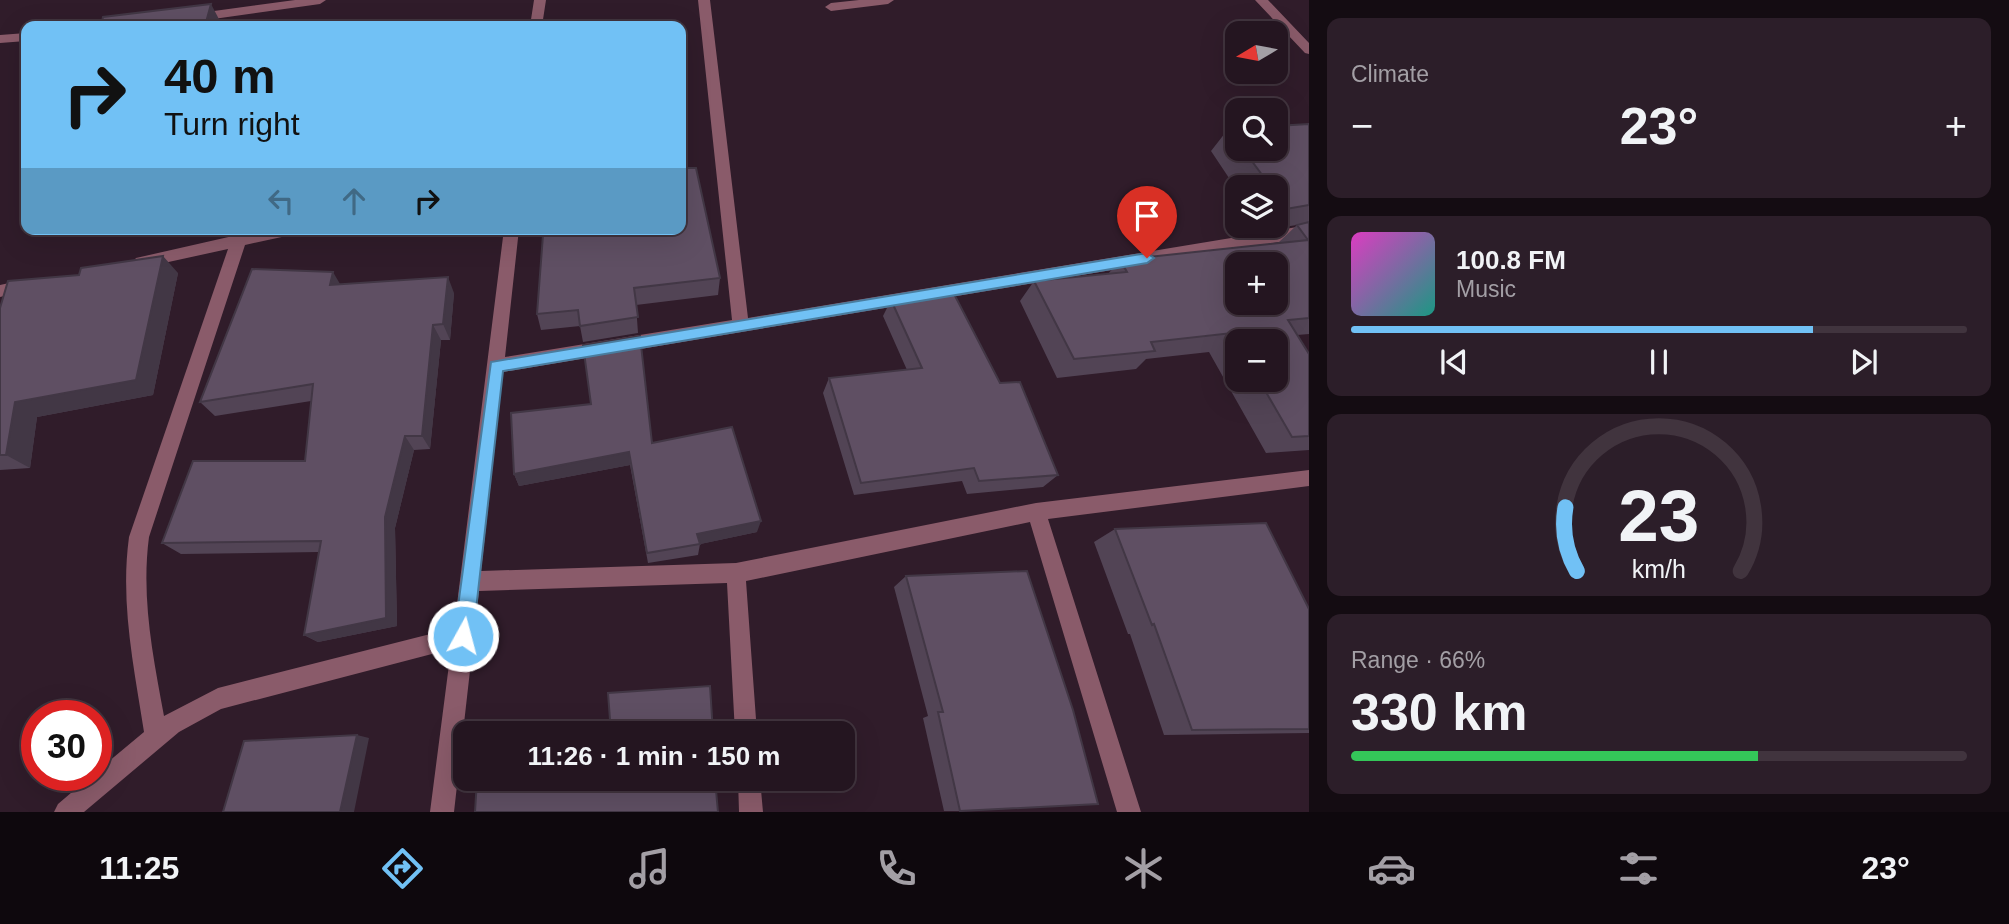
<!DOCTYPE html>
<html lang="en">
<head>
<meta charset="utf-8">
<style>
  body { margin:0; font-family:Arial,sans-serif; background:#2c1e29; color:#f1f3f6; height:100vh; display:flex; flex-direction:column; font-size:26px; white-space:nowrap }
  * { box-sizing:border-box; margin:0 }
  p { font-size:23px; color:#a39fa5 }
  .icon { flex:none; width:38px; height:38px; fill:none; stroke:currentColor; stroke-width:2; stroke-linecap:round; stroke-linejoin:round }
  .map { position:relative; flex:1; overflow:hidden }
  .panel { display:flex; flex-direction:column; gap:18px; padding:18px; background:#140c12; width:700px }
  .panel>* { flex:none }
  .top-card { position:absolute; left:21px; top:21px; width:665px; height:214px; border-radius:14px; box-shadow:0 7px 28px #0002,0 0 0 2px #41343e; background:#71c1f5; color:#111; overflow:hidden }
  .needle { width:46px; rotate:260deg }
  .tools { position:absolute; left:1225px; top:21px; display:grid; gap:14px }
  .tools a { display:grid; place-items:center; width:63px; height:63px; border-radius:14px; background:#241520; box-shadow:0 7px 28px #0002,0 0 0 2px #41343e; font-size:35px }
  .speed { position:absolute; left:21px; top:700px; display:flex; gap:14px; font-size:35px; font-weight:700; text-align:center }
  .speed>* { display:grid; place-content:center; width:91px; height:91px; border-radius:50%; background:#241520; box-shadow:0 7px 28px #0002,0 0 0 2px #41343e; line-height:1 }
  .speed .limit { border:10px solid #d22; background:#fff; color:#111 }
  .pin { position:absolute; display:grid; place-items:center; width:60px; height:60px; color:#fff; margin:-72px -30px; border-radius:50% 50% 50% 0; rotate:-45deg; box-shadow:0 0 7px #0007 }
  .pin .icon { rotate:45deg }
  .me { position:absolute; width:77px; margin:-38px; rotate:7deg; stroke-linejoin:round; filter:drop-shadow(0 0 5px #0008) }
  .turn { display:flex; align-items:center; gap:24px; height:147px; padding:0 28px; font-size:32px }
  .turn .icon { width:91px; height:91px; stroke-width:2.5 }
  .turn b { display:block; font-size:49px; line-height:60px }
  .lanes { display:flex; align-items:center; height:66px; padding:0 28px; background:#0003; justify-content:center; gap:35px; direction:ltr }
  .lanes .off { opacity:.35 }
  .big { font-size:52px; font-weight:600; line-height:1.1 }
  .panel .widget { flex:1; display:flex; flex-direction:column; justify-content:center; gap:10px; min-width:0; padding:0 24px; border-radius:14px; background:#2c1e29 }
  .panel .dial { align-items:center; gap:0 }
  .dial svg { height:182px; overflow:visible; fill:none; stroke:#41343e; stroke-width:7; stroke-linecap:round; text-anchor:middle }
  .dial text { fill:#f1f3f6; stroke:none }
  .song { display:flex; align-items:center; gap:21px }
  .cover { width:84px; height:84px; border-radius:10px; background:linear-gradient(135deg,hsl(310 70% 55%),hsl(170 70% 35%)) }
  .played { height:7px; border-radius:4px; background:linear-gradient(90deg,#71c1f5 75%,#41343e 75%) }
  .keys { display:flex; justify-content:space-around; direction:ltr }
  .heat { display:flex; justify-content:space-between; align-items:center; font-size:38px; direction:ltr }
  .charge { height:10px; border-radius:5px; background:linear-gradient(90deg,#34c759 66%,#41343e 0) }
  .trip { position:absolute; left:453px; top:721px; width:402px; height:70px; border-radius:14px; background:#241520; box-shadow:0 7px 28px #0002,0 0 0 2px #41343e; font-weight:600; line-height:70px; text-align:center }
  .menu { display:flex; height:112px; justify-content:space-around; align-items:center; background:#0e080d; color:#a39fa5 }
  .menu .icon { width:49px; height:49px }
  .menu .active { color:#71c1f5 }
  .menu b { font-size:32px; color:#f1f3f6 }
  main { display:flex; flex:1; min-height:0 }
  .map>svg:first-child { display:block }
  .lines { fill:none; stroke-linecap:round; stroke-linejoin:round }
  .minor { fill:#8a5b6a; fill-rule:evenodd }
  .wall { fill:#524455; fill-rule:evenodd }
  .shaded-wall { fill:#423745 }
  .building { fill:#5f4f63; stroke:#423745; stroke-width:2; fill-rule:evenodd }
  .route { fill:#71c1f5; stroke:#497d9f; stroke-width:2 }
</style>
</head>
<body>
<main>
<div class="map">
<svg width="1309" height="812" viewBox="0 0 1309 812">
  <rect width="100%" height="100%" fill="#301c2a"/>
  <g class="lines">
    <!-- minor -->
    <path class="minor" d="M295,0H326L320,4L192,22L186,18L192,14Z
      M534,0H546L542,26H530Z
      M698,0H710L748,318L1309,225V237L503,372L481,571L736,563L1036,503L1309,470V486L1048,519L1141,812H1117L1030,522L746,581L757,733H735L727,583L479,591L454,812H430L451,649L221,709L179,732L84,812H54L58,804L92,775H96V772L144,732C134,667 120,603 129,537L228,249L141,268L136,266L133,262L136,258L264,229H298L291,235L245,245L149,537C141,598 153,656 164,716L218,688L454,628L504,229H519L505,357L732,320Z
      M859,0H894L888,4L831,11L825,7L831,3Z
      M1255,0H1268L1309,43V54L1305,53Z
      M26,33V41L0,43V35Z
      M28,279L34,281L36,285L34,289L0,297V285Z
      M738,779H760L763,812H739Z"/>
  </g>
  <!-- wall -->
  <path class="wall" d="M1309,124V334L1297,335L1309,354V450L1266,453L1209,352L1146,359L1136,369L1057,378L1020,301L1034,281L1108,274L1120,260L1278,243L1297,225L1264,230L1262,226H1276V187H1237V190L1211,151L1229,128H1237V149H1276ZM1237,341L1276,380H1237Z
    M543,235L720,278L718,295L636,305L638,333L583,342L580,326L541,330L537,314Z
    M178,273L153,395L37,417L30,468L0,470V308Z
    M341,284L454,293L450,340H441L430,449L414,450L395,528L397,626L318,642L304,635L319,552L181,554L162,543L305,461L311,401L215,416L200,402Z
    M891,300L1000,383L1058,475L1043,487L967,494L962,481L854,495L823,393L829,378L907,370L883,316Z
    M652,443L757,532L700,544L698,555L648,563L630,465L519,486L514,474Z
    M1115,529L1309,609V733L1164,735L1130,634H1128L1094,542Z
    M1027,571L960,811H944L923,718L928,716L894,587L906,576Z"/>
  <!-- shaded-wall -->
  <path class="shaded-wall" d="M211,4L221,23L220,26H205Z
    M163,256L178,273L153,395L37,417L30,468L6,455L15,402Z
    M333,272L343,289L330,285Z
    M448,277L454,293L450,340L443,324Z
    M433,325L441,340L430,449L422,436Z
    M405,436L414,450L395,528L397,626L318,642L304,635Z
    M629,452L630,465L519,486L514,474Z
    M761,521L757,532L696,545L697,534Z
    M357,735L369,738L354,812H340Z"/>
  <!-- building -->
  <path class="building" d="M211,4L205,26H101L103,17Z
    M1309,124V205L1286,209L1276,194V187H1271L1243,149H1276V126Z
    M1229,128H1237V140Z
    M681,168H696L720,278L634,288L638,317L580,326L578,310L537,314L543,235L615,230V229H681Z
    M1309,222V318L1288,320L1309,354V436L1292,437L1259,380H1276V341H1237V343L1232,333L1151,342L1155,351L1074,359L1034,281L1127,272L1120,260L1308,240L1297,225ZM1237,264H1276V303H1237Z
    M163,256L136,380L15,402L6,455H0V308L8,281L79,275L81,268Z
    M252,269L333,272L330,285L448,277L443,324L433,325L422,436H405L385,517L386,618L304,635L321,541L162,543L193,461H305L313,384L200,402Z
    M952,290L1000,383L1020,382L1058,475L979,481L974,468L861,483L829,378L922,368L891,300Z
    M640,336L652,443L732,427L761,521L697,534L700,544L647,553L629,452L514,474L511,413L591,404L583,345Z
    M1266,523L1309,609V729L1192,730L1154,624L1152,625L1115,529Z
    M1027,571L1073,710L1098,804L960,811L938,712H943L906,576Z
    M710,686L713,733H611L608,693Z
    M357,735L340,812H223L244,741Z
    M477,779H715L718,812H475Z"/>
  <!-- route -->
  <path class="route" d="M1147,253L1154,258L1147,263L503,371L473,636L470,643L463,646L457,643L454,636L491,362Z"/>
</svg>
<div class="tools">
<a><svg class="needle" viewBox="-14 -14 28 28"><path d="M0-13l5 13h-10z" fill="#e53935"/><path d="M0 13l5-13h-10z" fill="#a39fa5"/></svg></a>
<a><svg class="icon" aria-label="search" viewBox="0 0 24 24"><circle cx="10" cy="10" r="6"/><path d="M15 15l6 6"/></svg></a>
<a><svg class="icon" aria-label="layers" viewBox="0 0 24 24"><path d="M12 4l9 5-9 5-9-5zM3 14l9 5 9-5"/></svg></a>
<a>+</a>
<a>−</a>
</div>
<div class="speed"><div class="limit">30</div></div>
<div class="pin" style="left:1147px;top:258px;background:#d93025"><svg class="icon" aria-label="arrive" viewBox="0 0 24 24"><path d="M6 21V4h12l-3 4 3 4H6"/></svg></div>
<svg class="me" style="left:463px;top:636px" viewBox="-20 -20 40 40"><circle r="17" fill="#71c1f5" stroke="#fff" stroke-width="3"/><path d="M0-11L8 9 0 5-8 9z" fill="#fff"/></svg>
<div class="trip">11:26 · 1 min · 150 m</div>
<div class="top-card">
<div class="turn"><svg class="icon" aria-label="right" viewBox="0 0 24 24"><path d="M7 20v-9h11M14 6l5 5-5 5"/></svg><div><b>40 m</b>Turn right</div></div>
<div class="lanes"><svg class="icon off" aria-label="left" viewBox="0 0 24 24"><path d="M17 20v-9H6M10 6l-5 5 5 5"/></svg><svg class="icon off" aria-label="ahead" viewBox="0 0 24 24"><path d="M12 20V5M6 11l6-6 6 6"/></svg><svg class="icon" aria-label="right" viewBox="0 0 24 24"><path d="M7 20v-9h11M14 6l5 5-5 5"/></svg></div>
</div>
</div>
<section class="panel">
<div class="widget"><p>Climate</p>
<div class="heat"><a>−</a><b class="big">23°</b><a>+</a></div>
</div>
<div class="widget">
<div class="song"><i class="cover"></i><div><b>100.8 FM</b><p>Music</p></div></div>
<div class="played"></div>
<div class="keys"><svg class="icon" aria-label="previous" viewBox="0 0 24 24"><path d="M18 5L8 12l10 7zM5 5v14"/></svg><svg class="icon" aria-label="pause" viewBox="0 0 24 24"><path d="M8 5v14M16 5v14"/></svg><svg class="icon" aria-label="next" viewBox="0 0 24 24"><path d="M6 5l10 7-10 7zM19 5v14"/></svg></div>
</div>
<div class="widget dial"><svg viewBox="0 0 100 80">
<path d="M14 69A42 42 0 1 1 86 69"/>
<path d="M14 69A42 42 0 0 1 9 41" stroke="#71c1f5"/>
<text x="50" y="56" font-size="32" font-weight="700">23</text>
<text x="50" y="72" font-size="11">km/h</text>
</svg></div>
<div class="widget"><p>Range · 66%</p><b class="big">330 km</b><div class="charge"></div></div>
</section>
</main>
<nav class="menu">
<b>11:25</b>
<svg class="icon active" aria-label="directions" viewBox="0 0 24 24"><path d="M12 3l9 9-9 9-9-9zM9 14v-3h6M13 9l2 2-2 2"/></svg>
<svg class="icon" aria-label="music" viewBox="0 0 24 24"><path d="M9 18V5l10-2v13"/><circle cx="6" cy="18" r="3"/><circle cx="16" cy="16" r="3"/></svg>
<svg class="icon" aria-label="phone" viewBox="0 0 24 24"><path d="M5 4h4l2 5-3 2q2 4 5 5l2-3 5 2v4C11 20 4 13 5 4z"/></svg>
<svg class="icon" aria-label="climate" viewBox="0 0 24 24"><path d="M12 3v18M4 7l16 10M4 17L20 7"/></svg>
<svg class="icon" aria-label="car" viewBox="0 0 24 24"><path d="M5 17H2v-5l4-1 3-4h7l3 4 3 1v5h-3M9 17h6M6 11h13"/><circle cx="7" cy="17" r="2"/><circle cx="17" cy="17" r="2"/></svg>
<svg class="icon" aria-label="filters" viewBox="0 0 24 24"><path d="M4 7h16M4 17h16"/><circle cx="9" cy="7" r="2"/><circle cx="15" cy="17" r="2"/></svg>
<b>23°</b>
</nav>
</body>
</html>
